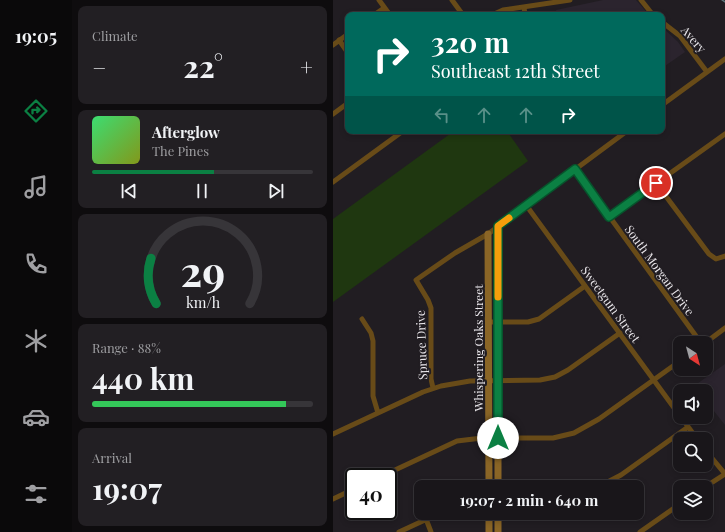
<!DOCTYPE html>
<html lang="en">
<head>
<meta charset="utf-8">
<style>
  body { margin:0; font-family:"Playfair Display",serif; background:#221f23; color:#f1f3f6; height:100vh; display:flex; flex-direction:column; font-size:15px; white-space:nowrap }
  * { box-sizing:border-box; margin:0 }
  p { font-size:13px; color:#9f9fa2 }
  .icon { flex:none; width:22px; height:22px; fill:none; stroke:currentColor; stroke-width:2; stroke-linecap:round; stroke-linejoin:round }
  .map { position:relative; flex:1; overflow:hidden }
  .sheet { display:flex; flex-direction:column; gap:6px; padding:6px; background:#0e0c0e; width:261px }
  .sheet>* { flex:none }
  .banner { position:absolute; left:12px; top:12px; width:320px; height:122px; border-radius:8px; box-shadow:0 2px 6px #0003,0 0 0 1px #373539; background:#00695c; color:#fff; overflow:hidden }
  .needle { width:26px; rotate:144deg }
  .fabs { position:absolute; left:340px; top:336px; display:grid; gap:8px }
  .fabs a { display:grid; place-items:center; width:40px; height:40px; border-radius:8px; background:#19161a; box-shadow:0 2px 6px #0003,0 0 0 1px #373539; font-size:20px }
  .speed { position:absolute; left:12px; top:468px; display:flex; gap:8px; font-size:20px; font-weight:700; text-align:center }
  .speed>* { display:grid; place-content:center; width:52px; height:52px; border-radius:50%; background:#19161a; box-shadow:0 2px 6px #0003,0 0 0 1px #373539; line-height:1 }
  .speed .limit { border:2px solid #111; border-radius:6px; background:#fff; color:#111 }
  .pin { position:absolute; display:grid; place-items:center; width:34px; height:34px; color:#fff; margin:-17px; border:2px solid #fff; border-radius:50%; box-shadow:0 1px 4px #0007 }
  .me { position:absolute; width:44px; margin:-22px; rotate:0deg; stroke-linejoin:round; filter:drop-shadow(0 0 3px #0008) }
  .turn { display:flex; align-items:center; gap:14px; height:84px; padding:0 20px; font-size:18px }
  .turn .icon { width:52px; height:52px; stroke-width:2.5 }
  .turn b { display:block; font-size:28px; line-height:34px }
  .lanes { display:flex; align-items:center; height:38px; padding:0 20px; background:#0003; justify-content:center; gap:20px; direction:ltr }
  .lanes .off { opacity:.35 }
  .big { font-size:30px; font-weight:700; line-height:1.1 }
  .sheet .card { flex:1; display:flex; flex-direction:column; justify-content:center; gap:6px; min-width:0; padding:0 14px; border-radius:8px; background:#221f23 }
  .sheet .dial { align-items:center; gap:0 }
  .dial svg { height:104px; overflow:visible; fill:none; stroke:#373539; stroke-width:7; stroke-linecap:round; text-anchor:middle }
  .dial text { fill:#f1f3f6; stroke:none }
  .song { display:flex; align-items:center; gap:12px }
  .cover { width:48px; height:48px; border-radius:6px; background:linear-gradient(135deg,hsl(140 70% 55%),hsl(70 70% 35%)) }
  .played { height:4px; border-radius:2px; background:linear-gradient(90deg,#0b8043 55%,#373539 55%) }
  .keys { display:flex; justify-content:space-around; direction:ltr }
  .heat { display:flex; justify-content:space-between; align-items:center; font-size:22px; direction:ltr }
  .charge { height:6px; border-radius:3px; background:linear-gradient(90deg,#34c759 88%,#373539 0) }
  .trip { position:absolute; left:81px; top:480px; width:230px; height:40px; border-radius:8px; background:#19161a; box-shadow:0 2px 6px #0003,0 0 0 1px #373539; font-weight:700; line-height:40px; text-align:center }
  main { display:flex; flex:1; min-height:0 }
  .tabs { display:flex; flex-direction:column; width:72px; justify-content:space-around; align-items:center; background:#0a090a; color:#9f9fa2 }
  .tabs .icon { width:28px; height:28px }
  .tabs .selected { color:#0b8043 }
  .tabs b { font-size:18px; color:#f1f3f6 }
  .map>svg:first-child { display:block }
  .built { fill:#2b242e }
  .green { fill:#1f3710 }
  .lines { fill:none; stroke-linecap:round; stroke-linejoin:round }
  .stream { stroke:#5d777c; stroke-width:1.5 }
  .street { stroke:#684b18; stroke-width:5 }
  .secondary { stroke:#8a6526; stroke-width:7 }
  .route-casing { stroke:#07532c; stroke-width:10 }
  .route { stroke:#0b8043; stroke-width:7 }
  .slow { stroke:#f59e0b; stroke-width:7 }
  .labels { text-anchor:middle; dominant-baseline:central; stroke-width:4; stroke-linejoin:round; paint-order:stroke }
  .street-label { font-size:12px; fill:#ece9ed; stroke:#211d22 }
</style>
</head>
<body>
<main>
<nav class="tabs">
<b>19:05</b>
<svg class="icon selected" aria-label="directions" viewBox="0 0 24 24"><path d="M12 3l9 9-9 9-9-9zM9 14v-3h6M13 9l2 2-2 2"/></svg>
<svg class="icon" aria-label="music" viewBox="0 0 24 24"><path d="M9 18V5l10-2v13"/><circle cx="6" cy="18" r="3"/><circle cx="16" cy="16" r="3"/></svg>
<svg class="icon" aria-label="phone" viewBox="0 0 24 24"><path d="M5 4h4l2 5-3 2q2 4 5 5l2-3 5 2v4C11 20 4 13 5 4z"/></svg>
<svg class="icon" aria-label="climate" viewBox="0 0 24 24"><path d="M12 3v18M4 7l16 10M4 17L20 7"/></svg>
<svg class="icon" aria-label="car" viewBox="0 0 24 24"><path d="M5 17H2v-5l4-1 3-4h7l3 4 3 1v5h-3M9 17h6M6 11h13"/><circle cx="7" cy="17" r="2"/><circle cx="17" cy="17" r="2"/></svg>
<svg class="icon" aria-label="filters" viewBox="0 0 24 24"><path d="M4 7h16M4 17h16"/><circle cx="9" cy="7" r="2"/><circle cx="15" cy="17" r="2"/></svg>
</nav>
<section class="sheet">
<div class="card"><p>Climate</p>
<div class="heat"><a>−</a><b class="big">22°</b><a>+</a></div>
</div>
<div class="card">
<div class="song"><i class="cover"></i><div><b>Afterglow</b><p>The Pines</p></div></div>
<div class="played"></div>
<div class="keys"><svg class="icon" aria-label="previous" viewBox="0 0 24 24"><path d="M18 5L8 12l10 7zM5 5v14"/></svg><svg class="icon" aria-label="pause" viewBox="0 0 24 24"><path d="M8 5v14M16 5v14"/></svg><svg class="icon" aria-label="next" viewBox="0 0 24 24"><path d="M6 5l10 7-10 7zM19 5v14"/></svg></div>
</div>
<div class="card dial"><svg viewBox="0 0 100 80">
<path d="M14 69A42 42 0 1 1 86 69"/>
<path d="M14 69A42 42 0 0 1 10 34" stroke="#0b8043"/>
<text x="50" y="56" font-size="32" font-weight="700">29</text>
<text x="50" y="72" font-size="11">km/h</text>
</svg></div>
<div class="card"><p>Range · 88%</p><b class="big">440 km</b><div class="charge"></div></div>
<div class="card"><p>Arrival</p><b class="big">19:07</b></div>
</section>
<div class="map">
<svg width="392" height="532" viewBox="0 0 392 532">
  <rect width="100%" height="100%" fill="#211d22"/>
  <!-- built -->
  <path class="built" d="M270,0H303L316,15H224L223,10Z
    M329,27L345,42L352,52L329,68Z
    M392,364V425L373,401V391H365L361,386Z"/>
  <!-- green -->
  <path class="green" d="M121,131H174L195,161L0,302V219Z"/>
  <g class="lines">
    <!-- stream -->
    <path class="stream" d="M389,0L392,2"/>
    <!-- street -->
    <path class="street" d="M46,0L57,15
      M119,0L130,15
      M308,0L320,15
      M191,7L192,15
      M41,15L51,8
      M159,15L170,10L237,0
      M329,22L347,36L374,72
      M6,40L15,53
      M0,45L15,34
      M329,105L392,59
      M0,114L15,103
      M242,169L368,343
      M0,182L70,131
      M323,183L376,254L383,259L392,256
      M193,205L347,416
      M276,217L392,134
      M29,319L38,333L40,341V396L45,413
      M156,322H195L206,319L252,286
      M372,343L392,328
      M100,388L98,379V308L95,300L83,280L122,253L155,234L294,131
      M348,417L364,439
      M0,434L90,392L108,386L137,381L207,380L222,377L235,370L287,333
      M47,477L124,441L149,438H220L241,433L266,419L347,361
      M265,487L288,475L355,427
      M372,487L392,474L373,451
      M0,499L21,489
      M93,519L98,532
      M66,532L107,513
      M307,532L347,504"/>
    <!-- secondary -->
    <path class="secondary" d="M165,226V487
      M155,234L156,487
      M156,532V513
      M165,532V513"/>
  </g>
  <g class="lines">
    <defs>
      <path id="route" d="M165,438V226L242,169L276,217L323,183"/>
    </defs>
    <!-- route casing -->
    <use href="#route" class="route-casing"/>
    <!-- route -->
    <use href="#route" class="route"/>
    <!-- slow -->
    <path class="slow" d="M165,297V226L176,218"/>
  </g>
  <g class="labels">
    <!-- street labels -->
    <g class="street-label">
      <text transform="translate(361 39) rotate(49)">Avery</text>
      <text transform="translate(327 270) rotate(54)">South Morgan Drive</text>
      <text transform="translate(278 304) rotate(54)">Sweetgum Street</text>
      <text transform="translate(88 345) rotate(-92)">Spruce Drive</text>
      <text transform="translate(145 348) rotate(-90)">Whispering Oaks Street</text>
    </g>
  </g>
</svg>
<div class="fabs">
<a><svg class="needle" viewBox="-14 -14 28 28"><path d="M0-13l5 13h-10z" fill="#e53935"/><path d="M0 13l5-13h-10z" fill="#9f9fa2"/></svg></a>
<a><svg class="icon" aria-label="sound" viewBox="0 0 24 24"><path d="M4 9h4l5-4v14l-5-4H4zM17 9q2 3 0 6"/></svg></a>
<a><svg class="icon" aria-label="search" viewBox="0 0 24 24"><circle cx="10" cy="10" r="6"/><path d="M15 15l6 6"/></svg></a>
<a><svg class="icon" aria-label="layers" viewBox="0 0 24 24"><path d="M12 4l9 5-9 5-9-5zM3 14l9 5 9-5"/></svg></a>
</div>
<div class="speed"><div class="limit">40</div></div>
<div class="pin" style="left:323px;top:183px;background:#d93025"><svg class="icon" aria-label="arrive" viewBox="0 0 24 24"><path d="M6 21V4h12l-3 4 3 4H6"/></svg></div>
<svg class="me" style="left:165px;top:438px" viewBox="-20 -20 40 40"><circle r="19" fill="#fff"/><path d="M0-13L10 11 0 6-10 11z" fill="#0b8043"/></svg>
<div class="trip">19:07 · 2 min · 640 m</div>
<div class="banner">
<div class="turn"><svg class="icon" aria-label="right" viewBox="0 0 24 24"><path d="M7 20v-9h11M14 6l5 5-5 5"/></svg><div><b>320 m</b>Southeast 12th Street</div></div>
<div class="lanes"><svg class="icon off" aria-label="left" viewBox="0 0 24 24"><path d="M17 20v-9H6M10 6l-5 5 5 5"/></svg><svg class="icon off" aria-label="ahead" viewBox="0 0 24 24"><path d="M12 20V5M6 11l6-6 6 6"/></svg><svg class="icon off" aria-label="ahead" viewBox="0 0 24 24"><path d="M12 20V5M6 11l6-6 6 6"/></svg><svg class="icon" aria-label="right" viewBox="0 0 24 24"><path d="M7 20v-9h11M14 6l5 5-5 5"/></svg></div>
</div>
</div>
</main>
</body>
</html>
